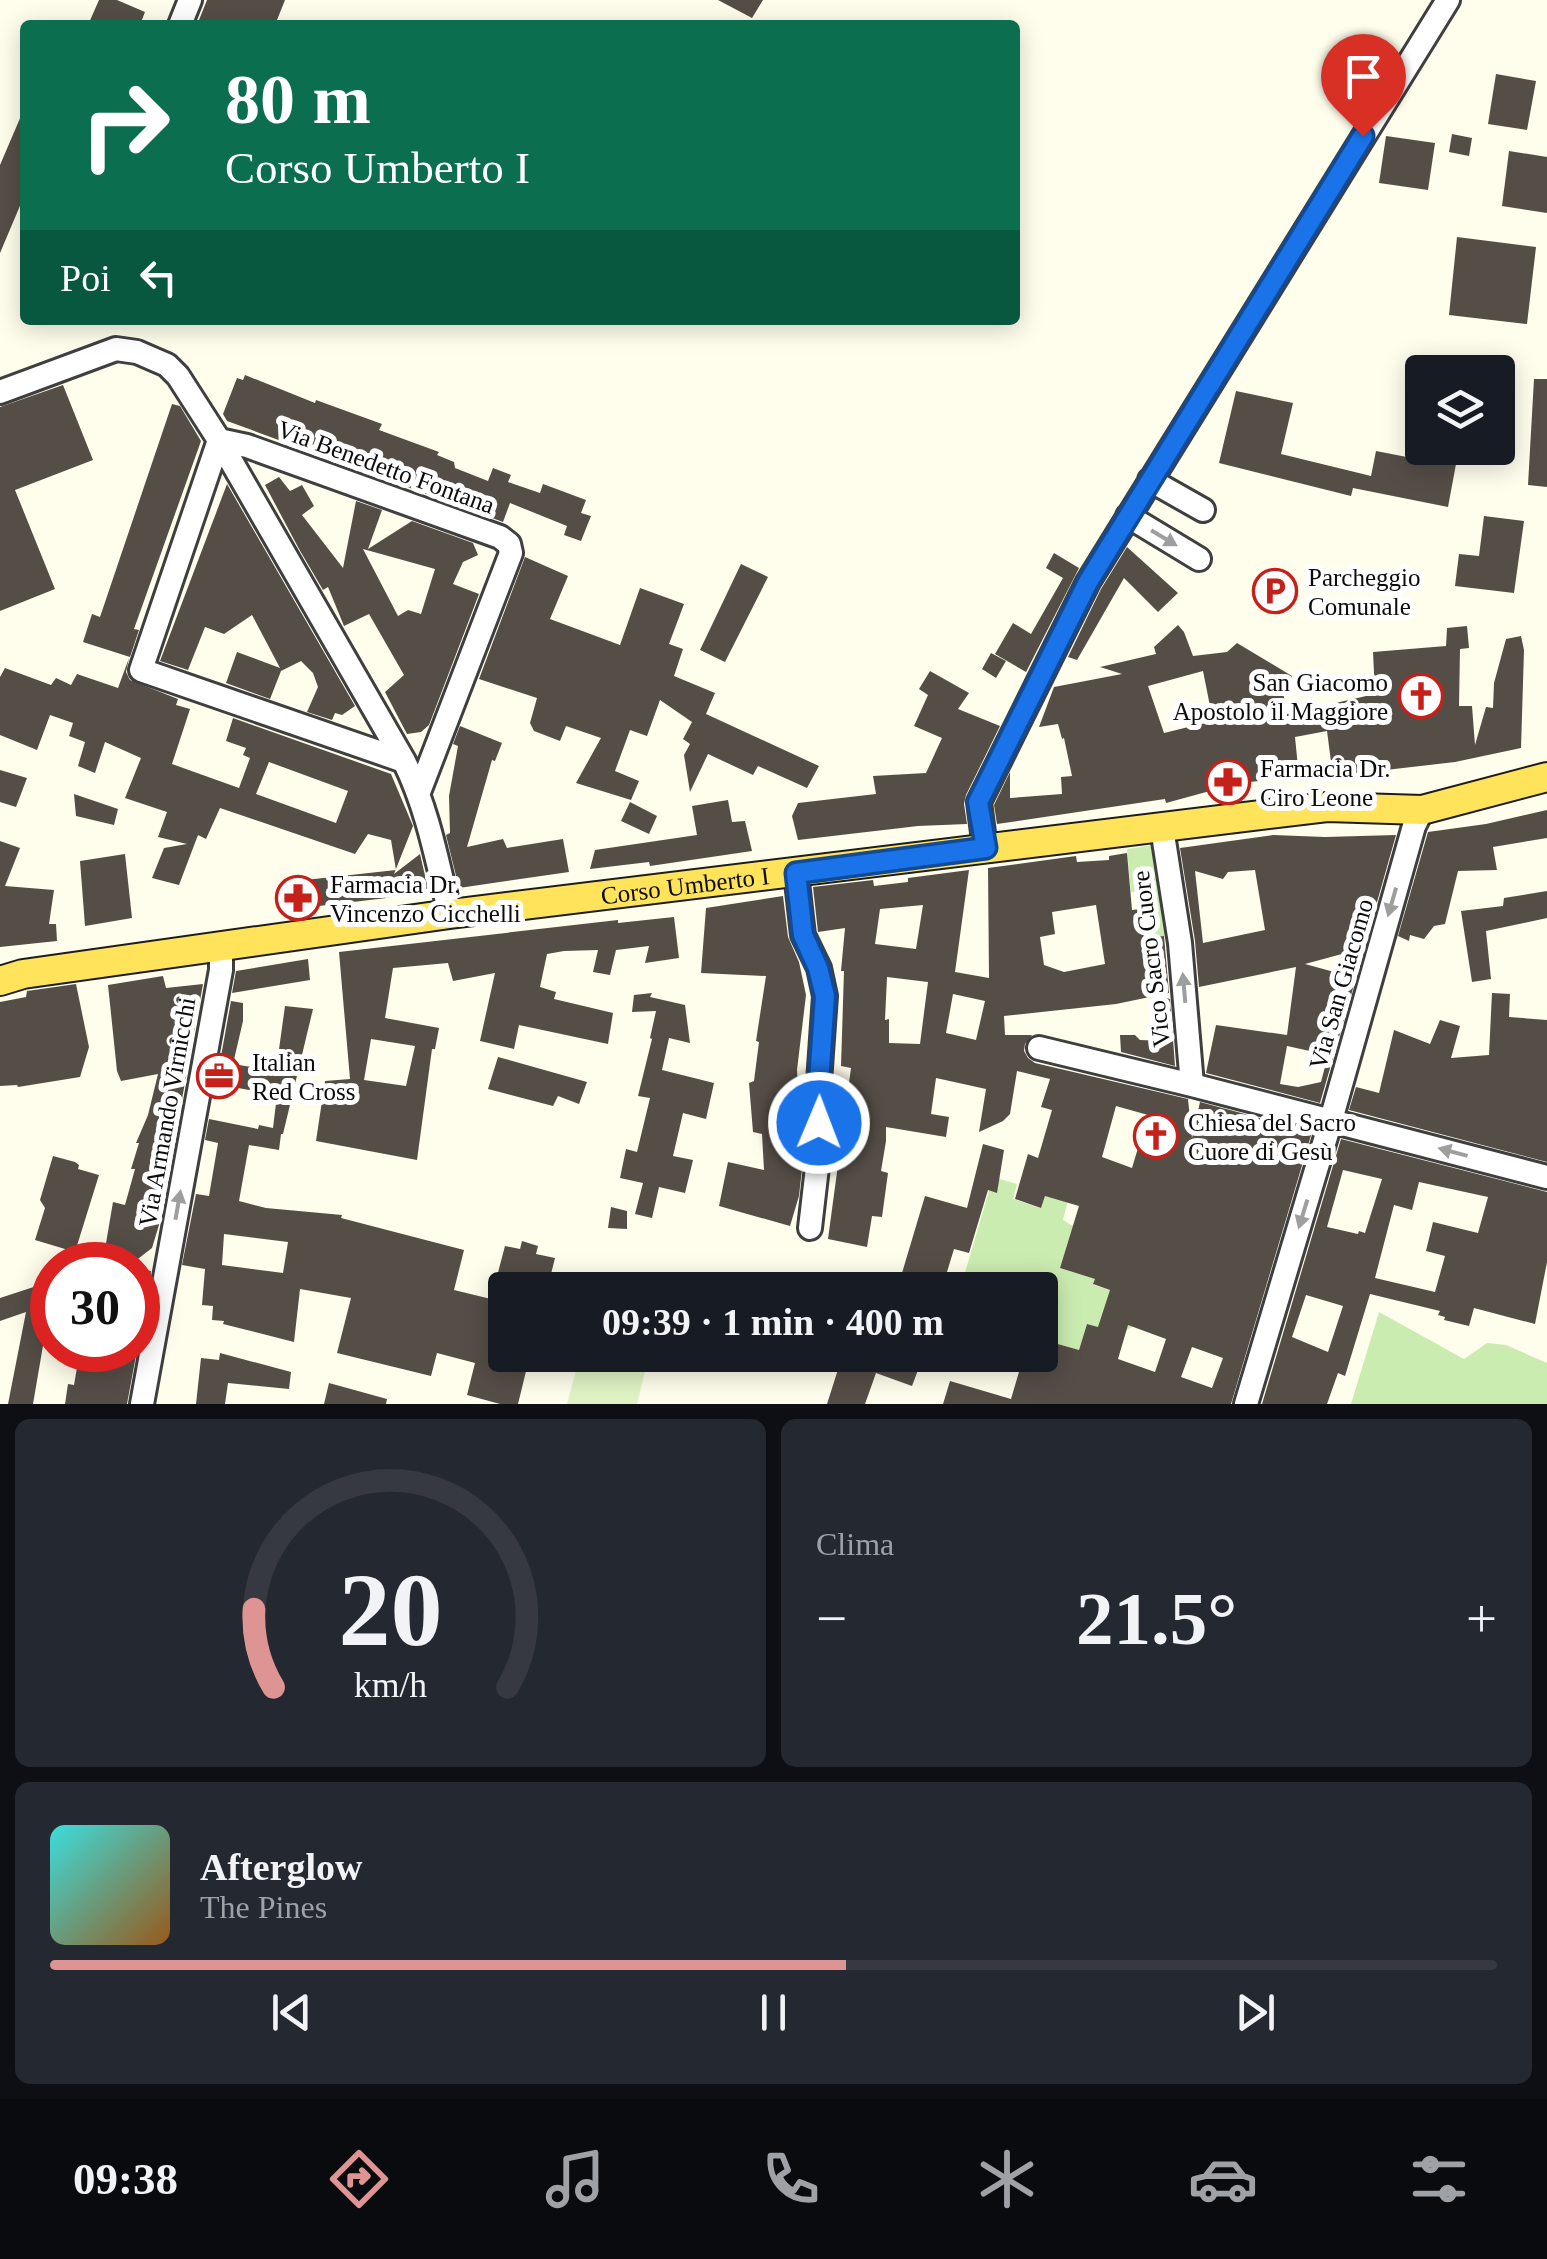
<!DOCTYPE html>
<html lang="it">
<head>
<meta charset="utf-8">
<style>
  body { margin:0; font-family:Georgia,serif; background:#242831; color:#f1f3f6; height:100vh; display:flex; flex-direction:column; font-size:38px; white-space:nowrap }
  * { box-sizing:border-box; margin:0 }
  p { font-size:32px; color:#9ea1a6 }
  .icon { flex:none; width:55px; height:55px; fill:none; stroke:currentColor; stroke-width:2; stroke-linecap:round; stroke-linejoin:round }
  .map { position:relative; height:1404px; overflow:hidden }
  .drawer { display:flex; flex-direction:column; gap:15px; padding:15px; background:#0d0f14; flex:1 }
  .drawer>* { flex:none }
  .banner { position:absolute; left:20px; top:20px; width:1000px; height:305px; border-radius:10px; box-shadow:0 5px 25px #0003; background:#0b6e4f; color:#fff; overflow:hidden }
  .fabs { position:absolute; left:1405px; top:355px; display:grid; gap:20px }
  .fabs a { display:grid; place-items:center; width:110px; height:110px; border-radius:10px; background:#171b24; box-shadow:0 5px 25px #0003; font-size:50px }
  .speed { position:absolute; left:30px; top:1242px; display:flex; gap:20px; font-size:50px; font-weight:700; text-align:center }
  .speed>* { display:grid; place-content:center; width:130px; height:130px; border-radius:50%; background:#171b24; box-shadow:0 5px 25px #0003; line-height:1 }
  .speed .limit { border:15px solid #d22; background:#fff; color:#111 }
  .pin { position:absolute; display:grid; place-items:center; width:85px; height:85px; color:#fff; margin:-102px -42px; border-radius:50% 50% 50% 0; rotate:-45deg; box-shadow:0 0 10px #0007 }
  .pin .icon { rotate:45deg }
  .me { position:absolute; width:110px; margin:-55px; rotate:1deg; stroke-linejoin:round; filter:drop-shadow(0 0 8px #0008) }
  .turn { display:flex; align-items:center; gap:35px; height:210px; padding:0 40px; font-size:45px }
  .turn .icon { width:130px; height:130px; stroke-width:2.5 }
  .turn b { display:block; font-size:70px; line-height:85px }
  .then { display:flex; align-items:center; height:95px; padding:0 40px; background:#0003; gap:20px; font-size:38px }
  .big { font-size:75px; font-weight:700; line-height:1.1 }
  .drawer .card { flex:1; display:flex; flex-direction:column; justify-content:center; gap:15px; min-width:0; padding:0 35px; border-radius:15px; background:#242831 }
  .drawer .dial { align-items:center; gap:0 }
  .dial svg { height:260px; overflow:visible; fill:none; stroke:#363941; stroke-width:7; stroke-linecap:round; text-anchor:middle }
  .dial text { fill:#f1f3f6; stroke:none }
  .song { display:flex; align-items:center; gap:30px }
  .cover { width:120px; height:120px; border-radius:15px; background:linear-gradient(135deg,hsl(180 70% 55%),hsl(30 70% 35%)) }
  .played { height:10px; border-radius:5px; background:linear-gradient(90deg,#de9493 55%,#363941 55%) }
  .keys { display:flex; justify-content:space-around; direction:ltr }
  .heat { display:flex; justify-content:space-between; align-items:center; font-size:55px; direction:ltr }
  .drawer .tiles { flex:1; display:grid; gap:15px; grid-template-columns:1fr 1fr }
  .card:last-child { grid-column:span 2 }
  .trip { position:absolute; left:488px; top:1272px; width:570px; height:100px; border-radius:10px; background:#171b24; box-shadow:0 5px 25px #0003; font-weight:700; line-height:100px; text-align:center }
  .tab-bar { display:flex; height:160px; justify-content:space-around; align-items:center; background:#090b0e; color:#9ea1a6 }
  .tab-bar .icon { width:70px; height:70px }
  .tab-bar .current { color:#de9493 }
  .tab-bar b { font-size:45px; color:#f1f3f6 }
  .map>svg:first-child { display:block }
  .green { fill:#cbecb1 }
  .pitch { fill:#dff3c4 }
  .building { fill:#554e47; fill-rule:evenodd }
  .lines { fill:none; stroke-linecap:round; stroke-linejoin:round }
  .minor-casing { stroke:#3f3f3f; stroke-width:28 }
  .major-casing { stroke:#1d1d1d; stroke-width:32 }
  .minor { stroke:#fff; stroke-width:22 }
  .major { stroke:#ffe45b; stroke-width:28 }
  .oneway { fill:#9e9e9e }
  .route-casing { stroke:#114b97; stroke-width:25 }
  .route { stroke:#1a73e8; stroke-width:18 }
  .labels { text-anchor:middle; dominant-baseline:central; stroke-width:10; stroke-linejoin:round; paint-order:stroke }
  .street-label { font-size:25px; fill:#0c0c0c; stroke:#fff }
  .poi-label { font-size:25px; fill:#0c0c0c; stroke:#fff; text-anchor:start }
</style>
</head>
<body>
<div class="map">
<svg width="1547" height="1404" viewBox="0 0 1547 1404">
  <rect width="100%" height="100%" fill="#fffdeb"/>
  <!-- green -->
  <path class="green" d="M1160,844L1174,935L1155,937L1146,891L1131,892L1127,849Z
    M1056,1163L1076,1169L1063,1220L1073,1226L1060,1268L1095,1279L1094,1285L1110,1290L1140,1312L1132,1327L1121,1334L1087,1324L1079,1350L1040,1339V1290H960L993,1177L1017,1184L1013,1199L1041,1208Z
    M1379,1312L1464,1359L1487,1343L1506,1345L1547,1363V1404H1351Z"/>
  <!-- pitch -->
  <path class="pitch" d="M580,1355H649L637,1404H567Z"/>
  <!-- building -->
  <path class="building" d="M99,0H117L145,12L140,25H88Z
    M207,0H285L275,25H197Z
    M718,0H763L752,18Z
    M1496,74L1536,81L1527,130L1488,124Z
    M24,109L25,194L0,253V165Z
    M1452,134L1472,138L1469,156L1449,152Z
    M1386,136L1435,143L1428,190L1379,183Z
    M1509,151L1547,157V213L1502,206Z
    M1457,237L1536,247L1527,324L1449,315Z
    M245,375L315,403L316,400L382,424L379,430L439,452L437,455L454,462L455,468L488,481L493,468L511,475L508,482L540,493L543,484L586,500L581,513L591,516L581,541L564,535L567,526L510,503L503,522L227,421L223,414L237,378L243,380Z
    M1534,379H1547V487L1528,485Z
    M63,385L93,460L15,490L55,589L0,611V407Z
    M1236,391L1293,403L1281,454L1371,476L1376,451L1417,459L1420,448H1459L1448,507L1353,488L1351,496L1219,463Z
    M172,404L180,406L201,441L134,629L139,630L130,657L83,642L92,614L100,617Z
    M279,477L290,491L302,485L314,506L302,515L343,568L356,501L382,510L368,549L412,521L473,543L478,555L463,562L453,584L479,594L429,725L421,732L407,734L385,692L404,675L369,614L344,626L328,587L323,590L299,549L265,485ZM363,549L435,569L421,614L408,610L398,616Z
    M227,484L355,706L342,715L335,713L332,720L307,712L318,687L313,673L301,661L281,671L270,699L226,683L237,652L280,668L252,615L224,634L205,627L188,670L160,661Z
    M1484,516L1524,521L1514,593L1455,586L1459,554L1479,556Z
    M1127,547L1178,593L1158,612L1124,578L1077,660L1068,657L1101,589Z
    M1054,553L1079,568L1026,672L995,654L1013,623L1031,634L1063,578L1046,568Z
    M525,557L568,576L550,619L620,645L640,588L684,604L669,644L683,649L674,676L715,693L706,714L819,766L807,788L758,766L753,775L708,754L690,792L684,755L690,744L683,739L692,722L660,700L647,736L630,730L615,771L639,781L631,800L576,783L601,738L566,726L560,741L534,731L530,723L537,698L479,679Z
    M741,564L768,577L725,662L700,650Z
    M1178,625L1184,632L1193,656L1227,652L1237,643L1292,676L1283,692L1287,714L1375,694L1373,652L1446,646L1447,628L1467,626L1469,648L1460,649L1459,706H1472L1475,745L1486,707L1493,708L1494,683L1506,639L1521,636L1524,650L1521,748L1455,762L1377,771L1378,775L1337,782L1336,777H1333L1327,731L1295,737L1299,777L1239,783L1166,803L1165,799L997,824L994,805L1010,772V798L1062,794L1061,777L1072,776L1064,738L1062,739L1058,724L1039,727L1054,687L1122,674L1100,667L1156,654L1154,647ZM1203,671L1213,721L1164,733L1148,686Z
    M991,653L1006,661L996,678L982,669Z
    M129,658L126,672L130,680L178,699L176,705L190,709L172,764L239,788L250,758L243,755L246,748L226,741L233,718L391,774L413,826L394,874L420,854L429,893L285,910L287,882L396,870L391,840L368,834L355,854L220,808L206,839L198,835L179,885L152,878L164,848L187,844L158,837L167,812L125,798L141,758L105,742L95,773L78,766L85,742L69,736L73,723L50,715L37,750L0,735V677L5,668L51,685L56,678L71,685L77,674L118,688ZM269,762L348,791L336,823L256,794Z
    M930,671L969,693L958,709L1000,726L966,795L964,804L967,824L918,826L798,840L792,816L798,803L876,794L873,776L926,773L942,738L914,726L928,695L919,689Z
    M460,726L502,743L495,761L492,760L467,847L503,839L507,848L563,839L569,872L459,888L446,835L450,833L449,796L458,746L453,744Z
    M0,770L27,778L16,807L0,802Z
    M74,794L118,809L114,825L76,816Z
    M728,800L732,822L745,821L752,851L650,866L649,862L590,869L595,850L697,835L692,806Z
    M630,802L657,816L649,834L621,821Z
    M1547,810V838L1493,847L1497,870L1458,871L1445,924L1434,926L1424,939L1410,935L1409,941L1398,936L1428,832L1486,824Z
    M1273,835L1325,837L1396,835L1364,948L1305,964L1356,978L1320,1103L1206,1073L1216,1025L1287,1035L1296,967L1199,987L1195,941L1180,848ZM1255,870L1265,930L1203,943L1195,871L1223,879L1228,872ZM1287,1046L1328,1055L1321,1082L1298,1087L1280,1084Z
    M0,841L20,848L5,886L54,890L49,924H56L57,941L0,947Z
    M1127,853L1132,910L1140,909L1144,938L1164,936L1169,993L1116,1004L1004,1016L1005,1035H1032L1025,1044L1024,1051L1028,1058L1035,1063L1188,1099L1192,1138L1200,1102L1312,1132L1231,1404H943L950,1381L1011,1399L1024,1355H1040V1339L1079,1350L1087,1324L1098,1327L1110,1290L1093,1284L1095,1279L1060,1268L1079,1206L1045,1196L1041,1208L1015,1199L1028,1154L1038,1158L1052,1110L1041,1107L1050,1079L1017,1071L1010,1114L1003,1121L979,1132L986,1089L936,1078L931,1114L949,1117L946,1137L886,1127V1141L881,1171L888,1173L882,1217L872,1216L867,1247L828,1239L851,1068L841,1066L844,971H841L845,928L818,932L813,887L873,880L874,886L908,882V878L969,870L955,972L989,978L988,868L1076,856L1077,862L1109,860V856ZM923,905L916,949L875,944L880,909ZM1096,905L1105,964L1064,972L1044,965L1040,937L1055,934L1052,912ZM887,977L928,982L920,1044L889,1043V1019L885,1020ZM953,994L985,1001L976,1040L946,1033ZM1116,1106L1148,1115L1132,1168L1102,1157ZM1128,1325L1166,1339L1155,1372L1118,1359ZM1192,1347L1223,1358L1212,1388L1181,1377Z
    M125,854L132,918L85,926L80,861Z
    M1547,891V918L1486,931L1491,979L1472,982L1461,911L1503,906L1504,898Z
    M783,896L788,937L799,962L806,995L797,1070L802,1169L799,1196L790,1226L719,1206L728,1162L764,1170L762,1134L753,1132L749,1083L754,1081L759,1042L756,1041L766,976L701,973L706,908Z
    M674,917L679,958L645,963L649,946L616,950L610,975L593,972L598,950L564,951L547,954L540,987L556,992L554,999L613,1013L608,1044L519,1025L514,1049L480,1041L495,973L453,981L448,963L393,968L385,1018L439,1028L435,1049H432L417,1160L316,1141L325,1081L350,1079L339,952L618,920V923ZM371,1039L415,1046L406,1086L364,1080Z
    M308,959L310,980L232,993L236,971Z
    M163,976L166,988L203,984L159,1225L152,1248L130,1265H117L103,1261L113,1202L125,1205L135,1169H131L139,1143H136L148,1115L158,1074L121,1081L117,1071L108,985Z
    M76,984L89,1047L80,1077L18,1087L17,1085L0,1086V1002L26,997L27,991Z
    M652,993L650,997L685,1005L690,1043L669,1038L662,1070L714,1083L706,1119L683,1113L673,1156L693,1160L685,1193L659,1187L652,1218L635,1214L643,1183L620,1178L626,1149L637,1152L650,1098L638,1096L652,1039L650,1038L656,1011L632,1012L634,995Z
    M1492,993L1510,994L1509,1017L1547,1020V1162L1349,1110L1356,1087L1379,1093L1394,1030L1430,1044L1440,1020L1460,1026L1451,1058L1489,1055Z
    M1162,997L1170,999L1175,1066L1121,1052L1120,1035H1135L1140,1040L1165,1041Z
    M231,1001L243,1003V1021L233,1064L276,1071L285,1006L313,1009L283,1134H281L279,1150L249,1145L239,1201L266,1208L342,1215L341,1218L464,1250L454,1290L491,1299L505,1246L520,1249L522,1241L538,1246L536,1254L555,1258L547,1290H505V1355H530L518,1404H500L467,1395L475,1363L437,1353L431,1376L337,1353L351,1298L300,1289L294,1342L223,1324L224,1321L212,1320L213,1306L202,1305L205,1269L182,1265L196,1194L209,1196L218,1143L205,1140L209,1119L258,1129L259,1125L273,1128L277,1095L216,1084ZM224,1234L288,1242L283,1273L222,1265Z
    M498,1057L587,1082L579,1104L558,1096L553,1106L488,1089Z
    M1341,1139L1547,1192V1262L1535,1324L1474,1308L1469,1326L1444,1320L1445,1317L1438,1315L1440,1311L1370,1294L1345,1376L1338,1373L1327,1404H1262ZM1343,1170L1382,1179L1365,1233L1359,1231L1358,1234L1327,1227ZM1419,1182L1488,1197L1478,1233L1433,1222L1426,1251L1445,1256L1435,1292L1375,1278L1394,1205L1412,1210ZM1306,1295L1343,1306L1328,1352L1292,1337Z
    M983,1144L1004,1150L997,1193L988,1190L969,1253L954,1249L943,1285L902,1273L925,1196L967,1208Z
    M53,1156L75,1162L79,1165L78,1169L99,1175L75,1252L35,1240L45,1208L40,1200Z
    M611,1207L627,1211V1229L608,1228Z
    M138,1269L151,1271L138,1345Z
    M52,1281V1335L45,1334L33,1404H8L26,1312L0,1321V1298Z
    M80,1350H137L127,1404H65L68,1384L74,1385Z
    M220,1353L291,1372L289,1389L228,1383L225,1404H196L201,1358L219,1360Z
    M834,1355H902L921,1362L912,1386L876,1373L865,1404H827L841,1360L833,1357Z
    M329,1383L387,1399L386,1404H324Z"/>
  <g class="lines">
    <defs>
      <path id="minor" d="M180,25L190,0
        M0,392L116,349L137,352L167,365L178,376L219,440L404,761C428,810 437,861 450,914
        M219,440L247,446L500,537L509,544L511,553L419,792
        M219,440L141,670L404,761
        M1150,480L1203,510
        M1128,516L1199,559
        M1162,828L1180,943L1192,1085
        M985,848L979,802L1088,582L1448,0
        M796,873L803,935L819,968L825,996L818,1096L819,1150L810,1228
        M1039,1048L1192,1085L1547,1177
        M142,1404L221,970V947
        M1246,1404L1331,1120L1414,826L1422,810"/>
      <g id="major">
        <path id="s1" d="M0,981L23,974L450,914L1327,807L1422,810L1547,777"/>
      </g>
    </defs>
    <!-- minor casing -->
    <use href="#minor" class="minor-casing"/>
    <!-- major casing -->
    <use href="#major" class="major-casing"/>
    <!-- minor -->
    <use href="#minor" class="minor"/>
    <!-- major -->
    <use href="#major" class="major"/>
  </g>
  <!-- one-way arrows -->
  <defs><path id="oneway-solid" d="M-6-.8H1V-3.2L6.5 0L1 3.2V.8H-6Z" transform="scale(2.5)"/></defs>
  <g class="oneway">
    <use href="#oneway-solid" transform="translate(1164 538) rotate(31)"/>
    <use href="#oneway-solid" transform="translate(1392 902) rotate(106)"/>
    <use href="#oneway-solid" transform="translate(1184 988) rotate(-95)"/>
    <use href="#oneway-solid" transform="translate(1453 1152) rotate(-165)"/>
    <use href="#oneway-solid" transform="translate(178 1205) rotate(-80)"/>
    <use href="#oneway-solid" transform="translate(1303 1214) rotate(107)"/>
  </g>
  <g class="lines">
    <defs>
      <path id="route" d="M819,1123L818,1096L825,996L818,968L803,935L796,873L986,848L978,802L1088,582L1363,136"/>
    </defs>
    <!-- route casing -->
    <use href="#route" class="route-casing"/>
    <!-- route -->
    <use href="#route" class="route"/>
  </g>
  <!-- icons -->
  <defs>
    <symbol id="parking-ring" viewBox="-11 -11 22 22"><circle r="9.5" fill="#fff" stroke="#c6201a" stroke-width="1.5"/><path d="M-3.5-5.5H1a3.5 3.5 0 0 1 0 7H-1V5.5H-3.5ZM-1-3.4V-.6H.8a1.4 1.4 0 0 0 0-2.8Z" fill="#c6201a"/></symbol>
    <symbol id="church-ring" viewBox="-11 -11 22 22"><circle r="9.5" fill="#fff" stroke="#c6201a" stroke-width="1.5"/><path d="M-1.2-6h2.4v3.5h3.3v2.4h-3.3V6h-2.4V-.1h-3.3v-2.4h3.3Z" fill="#c6201a"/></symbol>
    <symbol id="pharmacy-ring" viewBox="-11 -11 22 22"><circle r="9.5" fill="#fff" stroke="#c6201a" stroke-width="1.5"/><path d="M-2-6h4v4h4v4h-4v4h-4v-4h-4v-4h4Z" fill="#c6201a"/></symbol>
    <symbol id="office-ring" viewBox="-11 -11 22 22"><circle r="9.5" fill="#fff" stroke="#c6201a" stroke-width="1.5"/><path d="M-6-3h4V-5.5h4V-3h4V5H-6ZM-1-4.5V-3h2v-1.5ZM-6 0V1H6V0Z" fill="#c6201a"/></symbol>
  </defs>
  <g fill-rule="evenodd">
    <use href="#parking-ring" x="1250" y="566" width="50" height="50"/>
    <use href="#church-ring" x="1396" y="671" width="50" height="50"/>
    <use href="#pharmacy-ring" x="1203" y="757" width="50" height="50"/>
    <use href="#pharmacy-ring" x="273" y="873" width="50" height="50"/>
    <use href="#office-ring" x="194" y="1051" width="50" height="50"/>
    <use href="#church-ring" x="1131" y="1111" width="50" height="50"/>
  </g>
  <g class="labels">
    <!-- street labels -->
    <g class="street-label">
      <text transform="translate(386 467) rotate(20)">Via Benedetto Fontana</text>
      <text stroke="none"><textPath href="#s1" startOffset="692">Corso Umberto I</textPath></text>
      <text transform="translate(1151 959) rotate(-97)">Vico Sacro Cuore</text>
      <text transform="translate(1341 984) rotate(-74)">Via San Giacomo</text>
      <text transform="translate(167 1112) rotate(-80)">Via Armando Virnicchi</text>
    </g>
    <!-- poi labels -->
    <g class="poi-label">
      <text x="1308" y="577">Parcheggio<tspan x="1308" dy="29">Comunale</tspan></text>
      <text x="1388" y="682" text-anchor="end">San Giacomo<tspan x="1388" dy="29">Apostolo il Maggiore</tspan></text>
      <text x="1260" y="768">Farmacia Dr.<tspan x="1260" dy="29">Ciro Leone</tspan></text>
      <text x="330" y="884">Farmacia Dr.<tspan x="330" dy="29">Vincenzo Cicchelli</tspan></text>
      <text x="252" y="1062">Italian<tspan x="252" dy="29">Red Cross</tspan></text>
      <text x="1188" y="1122">Chiesa del Sacro<tspan x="1188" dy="29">Cuore di Gesù</tspan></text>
    </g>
  </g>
</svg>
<div class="fabs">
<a><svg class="icon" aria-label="layers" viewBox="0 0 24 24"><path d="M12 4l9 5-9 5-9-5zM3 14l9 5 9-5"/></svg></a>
</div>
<div class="speed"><div class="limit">30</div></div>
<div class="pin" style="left:1363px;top:136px;background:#d93025"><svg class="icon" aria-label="arrive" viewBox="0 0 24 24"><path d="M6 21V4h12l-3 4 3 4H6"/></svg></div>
<svg class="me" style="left:819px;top:1123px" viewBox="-20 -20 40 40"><circle r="17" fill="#1a73e8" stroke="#fff" stroke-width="3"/><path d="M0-11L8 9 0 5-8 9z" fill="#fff"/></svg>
<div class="trip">09:39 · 1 min · 400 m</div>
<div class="banner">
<div class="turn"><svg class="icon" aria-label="right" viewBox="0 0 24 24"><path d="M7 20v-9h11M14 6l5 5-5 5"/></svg><div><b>80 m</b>Corso Umberto I</div></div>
<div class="then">Poi<svg class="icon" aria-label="left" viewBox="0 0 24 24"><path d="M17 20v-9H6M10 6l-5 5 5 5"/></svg></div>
</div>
</div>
<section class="drawer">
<div class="tiles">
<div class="card dial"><svg viewBox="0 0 100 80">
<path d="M14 69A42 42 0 1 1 86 69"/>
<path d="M14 69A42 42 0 0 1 8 45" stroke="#de9493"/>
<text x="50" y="56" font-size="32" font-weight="700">20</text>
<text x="50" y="72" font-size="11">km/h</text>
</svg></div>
<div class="card"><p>Clima</p>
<div class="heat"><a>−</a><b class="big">21.5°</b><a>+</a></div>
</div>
<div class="card">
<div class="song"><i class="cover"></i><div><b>Afterglow</b><p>The Pines</p></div></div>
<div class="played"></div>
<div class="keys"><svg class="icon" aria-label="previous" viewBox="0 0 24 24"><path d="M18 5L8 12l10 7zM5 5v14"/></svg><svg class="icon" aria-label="pause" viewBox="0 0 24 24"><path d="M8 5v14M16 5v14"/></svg><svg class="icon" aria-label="next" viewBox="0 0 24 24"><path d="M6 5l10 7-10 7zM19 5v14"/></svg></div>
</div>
</div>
</section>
<nav class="tab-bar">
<b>09:38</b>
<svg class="icon current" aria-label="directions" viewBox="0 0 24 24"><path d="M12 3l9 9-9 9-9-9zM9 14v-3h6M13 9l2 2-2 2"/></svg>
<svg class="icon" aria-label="music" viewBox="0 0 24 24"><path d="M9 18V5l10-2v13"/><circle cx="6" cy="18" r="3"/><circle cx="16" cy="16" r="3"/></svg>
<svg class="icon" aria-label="phone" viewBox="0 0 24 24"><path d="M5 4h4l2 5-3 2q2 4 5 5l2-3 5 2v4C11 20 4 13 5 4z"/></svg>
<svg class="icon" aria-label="climate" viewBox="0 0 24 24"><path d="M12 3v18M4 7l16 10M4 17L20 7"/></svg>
<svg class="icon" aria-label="car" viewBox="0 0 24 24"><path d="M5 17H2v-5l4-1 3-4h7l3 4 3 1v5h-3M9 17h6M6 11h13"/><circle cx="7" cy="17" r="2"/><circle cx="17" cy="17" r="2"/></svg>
<svg class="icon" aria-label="filters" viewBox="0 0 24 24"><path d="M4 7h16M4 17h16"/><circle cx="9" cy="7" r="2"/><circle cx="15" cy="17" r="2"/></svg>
</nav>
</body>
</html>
